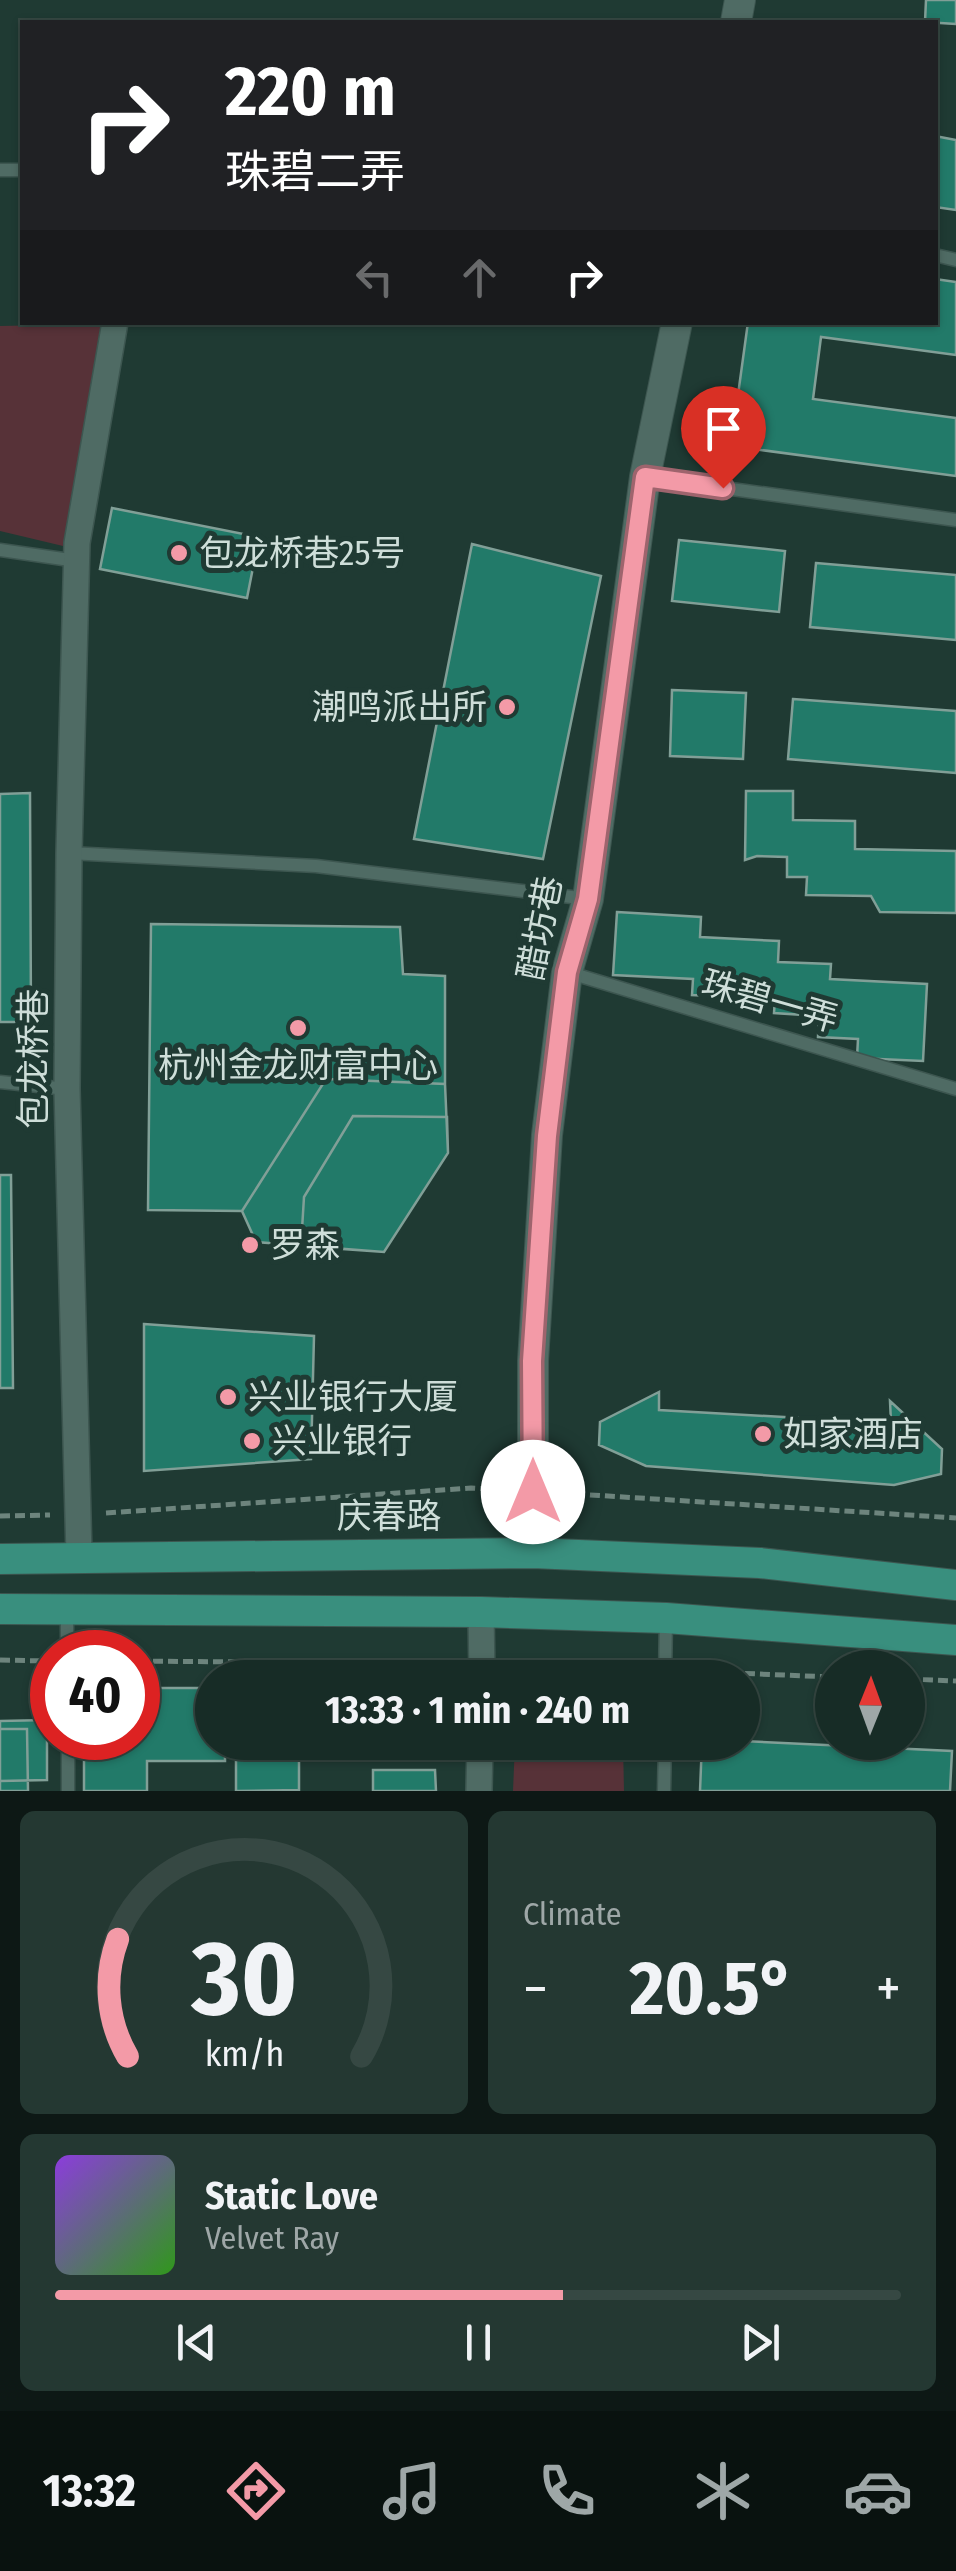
<!DOCTYPE html>
<html lang="en">
<head>
<meta charset="utf-8">
<style>
  body { margin:0; font-family:"Fira Sans Condensed","Noto Sans SC",sans-serif; background:#243832; color:#f1f3f6; height:100vh; display:flex; flex-direction:column; font-size:38px; white-space:nowrap }
  * { box-sizing:border-box; margin:0 }
  p { font-size:32px; color:#9ea7a7 }
  .icon { flex:none; width:55px; height:55px; fill:none; stroke:currentColor; stroke-width:2; stroke-linecap:round; stroke-linejoin:round }
  .map { position:relative; height:1791px; overflow:hidden }
  .details { display:flex; flex-direction:column; gap:20px; padding:20px; background:#0d1815; flex:1 }
  .details>* { flex:none }
  .banner { position:absolute; left:20px; top:20px; width:918px; height:305px; border-radius:0px; box-shadow:0 2px 8px #0004,0 0 0 2px #364843; background:#202124; color:#fff; overflow:hidden }
  .needle { width:65px; rotate:1deg }
  .fabs { position:absolute; left:815px; top:1650px; display:grid; gap:20px }
  .fabs a { display:grid; place-items:center; width:110px; height:110px; border-radius:50%; background:#172c26; box-shadow:0 2px 8px #0004,0 0 0 2px #364843; font-size:50px }
  .speed { position:absolute; left:30px; top:1630px; display:flex; gap:20px; font-size:50px; font-weight:700; text-align:center }
  .speed>* { display:grid; place-content:center; width:130px; height:130px; border-radius:50%; background:#172c26; box-shadow:0 2px 8px #0004,0 0 0 2px #364843; line-height:1 }
  .speed .limit { border:15px solid #d22; background:#fff; color:#111 }
  .pin { position:absolute; display:grid; place-items:center; width:85px; height:85px; color:#fff; margin:-102px -42px; border-radius:50% 50% 50% 0; rotate:-45deg; box-shadow:0 0 10px #0007 }
  .pin .icon { rotate:45deg }
  .me { position:absolute; width:110px; margin:-55px; rotate:0deg; stroke-linejoin:round; filter:drop-shadow(0 0 8px #0008) }
  .turn { display:flex; align-items:center; gap:35px; height:210px; padding:0 40px; font-size:45px }
  .turn .icon { width:130px; height:130px; stroke-width:2.5 }
  .turn b { display:block; font-size:70px; line-height:85px }
  .lanes { display:flex; align-items:center; height:95px; padding:0 40px; background:#0003; justify-content:center; gap:50px; direction:ltr }
  .lanes .off { opacity:.35 }
  .big { font-size:75px; font-weight:700; line-height:1.1 }
  .details .tile { flex:1; display:flex; flex-direction:column; justify-content:center; gap:15px; min-width:0; padding:0 35px; border-radius:15px; background:#243832 }
  .details .dial { align-items:center; gap:0 }
  .dial svg { height:260px; overflow:visible; fill:none; stroke:#364843; stroke-width:7; stroke-linecap:round; text-anchor:middle }
  .dial text { fill:#f1f3f6; stroke:none }
  .song { display:flex; align-items:center; gap:30px }
  .cover { width:120px; height:120px; border-radius:15px; background:linear-gradient(135deg,hsl(270 70% 55%),hsl(110 70% 35%)) }
  .played { height:10px; border-radius:5px; background:linear-gradient(90deg,#f39aa7 60%,#364843 60%) }
  .keys { display:flex; justify-content:space-around; direction:ltr }
  .heat { display:flex; justify-content:space-between; align-items:center; font-size:55px; direction:ltr }
  .details .tiles { flex:1; display:grid; gap:20px; grid-template-columns:1fr 1fr }
  .tile:last-child { grid-column:span 2 }
  .trip { position:absolute; left:195px; top:1660px; width:565px; height:100px; border-radius:50px; background:#172c26; box-shadow:0 2px 8px #0004,0 0 0 2px #364843; font-weight:700; line-height:100px; text-align:center }
  .tabs { display:flex; height:160px; justify-content:space-around; align-items:center; background:#09120f; color:#9ea7a7 }
  .tabs .icon { width:70px; height:70px }
  .tabs .on { color:#f39aa7 }
  .tabs b { font-size:45px; color:#f1f3f6 }
  .map>svg:first-child { display:block }
  .green { fill:#573238 }
  .building { fill:#227a69; stroke:#819f97; stroke-width:2.5 }
  .lines { fill:none; stroke-linecap:round; stroke-linejoin:round }
  .lane-casing { stroke:#3d5650; stroke-width:15 }
  .street-casing { stroke:#3d5650; stroke-width:28 }
  .secondary-casing { stroke:#3d5650; stroke-width:32 }
  .primary-casing { stroke:#3d5650; stroke-width:32 }
  .path { stroke:#6d847d; stroke-width:5; stroke-dasharray:10 5; stroke-linecap:butt }
  .lane { stroke:#4f6b64; stroke-width:12 }
  .street { stroke:#4f6b64; stroke-width:25 }
  .secondary { stroke:#4f6b64; stroke-width:30 }
  .primary { stroke:#398f7e; stroke-width:30 }
  .route-casing { stroke:#9e646d; stroke-width:25 }
  .route { stroke:#f39aa7; stroke-width:18 }
  .poi-dot { fill:#f39aa7; stroke:#1f3a33; stroke-width:4 }
  .labels { text-anchor:middle; dominant-baseline:central; stroke-width:10; stroke-linejoin:round; paint-order:stroke }
  .poi-label { font-size:35px; fill:#ceded9; stroke:#1f3a33; text-anchor:start }
  .street-label { font-size:35px; fill:#ceded9; stroke:#1f3a33 }
</style>
</head>
<body>
<div class="map">
<svg width="956" height="1791" viewBox="0 0 956 1791">
  <rect width="100%" height="100%" fill="#1f3a33"/>
  <!-- green -->
  <path class="green" d="M101,324L63,546L0,531V326Z
    M515,1743H623L624,1791H513Z"/>
  <!-- building -->
  <path class="building" d="M926,0H956V24L925,22Z
    M935,136L956,140V210L935,207Z
    M935,279L956,282V355L821,337L813,399L956,418V476L731,446L748,322H935Z
    M112,508L259,537L247,598L100,569Z
    M679,540L785,551L779,612L672,601Z
    M472,544L601,576L543,859L414,839Z
    M816,563L956,575V640L810,627Z
    M672,690L746,693L743,759L670,756Z
    M793,699L956,711V773L788,759Z
    M746,791H793V820L855,821V849L956,851V913L880,912L871,896L806,895L807,877H787V857L757,856L745,860Z
    M30,793L31,1022H0V794Z
    M617,912L701,917L700,937L779,941L778,962L831,964L830,979L927,984L923,1061L857,1058L858,1039L818,1037L819,1016L774,1013L775,999L692,995L693,979L613,975Z
    M151,924L400,927L403,974L445,976V1084L326,1079L242,1211L148,1210Z
    M326,1079L445,1084L448,1153L384,1252L256,1242L242,1211Z
    M353,1116L447,1117L448,1153L384,1252L301,1246L304,1197Z
    M0,1175H11L13,1388H0Z
    M144,1324L314,1336L311,1459L144,1471Z
    M659,1392V1410L891,1423L890,1401L942,1449L941,1474L894,1485L646,1466L599,1445L600,1422Z
    M138,1688H212V1742H225V1761H147V1791H84V1738H138Z
    M47,1720V1780L0,1781V1721Z
    M0,1729H27L28,1791H0Z
    M742,1741L952,1751L950,1791H700L702,1742Z
    M236,1742H436V1749L299,1752V1790L236,1791Z
    M373,1770H435L436,1791H373Z"/>
  <g class="lines">
    <defs>
      <path id="lane" d="M0,170H22
        M935,255L956,260
        M645,477L956,520
        M0,550L77,561
        M69,853L316,866L588,899
        M567,972L956,1089
        M0,1082L67,1089
        M67,1612V1652
        M665,1678L666,1618
        M68,1738V1791
        M664,1791L665,1742"/>
      <path id="street" d="M79,1556L67,1089L69,853L77,543L115,322
        M481,1612L482,1678
        M479,1791L480,1742"/>
      <path id="secondary" d="M736,22L740,0
        M533,1553V1361L547,1135L567,972L588,899L645,477L677,322"/>
      <path id="primary" d="M0,1559L533,1553L760,1563L956,1585
        M0,1609L481,1612L666,1618L956,1640"/>
    </defs>
    <!-- lane casing -->
    <use href="#lane" class="lane-casing"/>
    <!-- street casing -->
    <use href="#street" class="street-casing"/>
    <!-- secondary casing -->
    <use href="#secondary" class="secondary-casing"/>
    <!-- primary casing -->
    <use href="#primary" class="primary-casing"/>
    <!-- path -->
    <path class="path" d="M560,1493L956,1518
      M106,1513L471,1488L504,1490
      M0,1516L50,1515
      M0,1660L47,1661
      M138,1661L454,1664
      M510,1665L644,1670
      M685,1671L832,1677
      M908,1679L956,1681"/>
    <!-- lane -->
    <use href="#lane" class="lane"/>
    <!-- street -->
    <use href="#street" class="street"/>
    <!-- secondary -->
    <use href="#secondary" class="secondary"/>
    <!-- primary -->
    <use href="#primary" class="primary"/>
  </g>
  <g class="lines">
    <defs>
      <path id="route" d="M533,1492L532,1361L547,1136L567,972L588,899L645,477L723,488"/>
    </defs>
    <!-- route casing -->
    <use href="#route" class="route-casing"/>
    <!-- route -->
    <use href="#route" class="route"/>
  </g>
  <!-- markers -->
  <g class="poi-dot">
    <circle cx="179" cy="553" r="10"/>
    <circle cx="507" cy="707" r="10"/>
    <circle cx="298" cy="1028" r="10"/>
    <circle cx="250" cy="1245" r="10"/>
    <circle cx="228" cy="1397" r="10"/>
    <circle cx="763" cy="1434" r="10"/>
    <circle cx="252" cy="1441" r="10"/>
  </g>
  <g class="labels">
    <!-- poi labels -->
    <g class="poi-label">
      <text x="199" y="553">包龙桥巷25号</text>
      <text x="487" y="707" text-anchor="end">潮鸣派出所</text>
      <text x="298" y="1065" text-anchor="middle">杭州金龙财富中心</text>
      <text x="270" y="1245">罗森</text>
      <text x="248" y="1397">兴业银行大厦</text>
      <text x="783" y="1434">如家酒店</text>
      <text x="272" y="1441">兴业银行</text>
    </g>
    <!-- street labels -->
    <g class="street-label">
      <text transform="translate(540 928) rotate(-79)">醋坊巷</text>
      <text transform="translate(770 1001) rotate(16)">珠碧一弄</text>
      <text transform="translate(33 1059) rotate(-90)">包龙桥巷</text>
      <text x="389" y="1516">庆春路</text>
    </g>
  </g>
</svg>
<div class="fabs">
<a><svg class="needle" viewBox="-14 -14 28 28"><path d="M0-13l5 13h-10z" fill="#e53935"/><path d="M0 13l5-13h-10z" fill="#9ea7a7"/></svg></a>
</div>
<div class="speed"><div class="limit">40</div></div>
<div class="pin" style="left:723px;top:488px;background:#d93025"><svg class="icon" aria-label="arrive" viewBox="0 0 24 24"><path d="M6 21V4h12l-3 4 3 4H6"/></svg></div>
<svg class="me" style="left:533px;top:1492px" viewBox="-20 -20 40 40"><circle r="19" fill="#fff"/><path d="M0-13L10 11 0 6-10 11z" fill="#f39aa7"/></svg>
<div class="trip">13:33 · 1 min · 240 m</div>
<div class="banner">
<div class="turn"><svg class="icon" aria-label="right" viewBox="0 0 24 24"><path d="M7 20v-9h11M14 6l5 5-5 5"/></svg><div><b>220 m</b>珠碧二弄</div></div>
<div class="lanes"><svg class="icon off" aria-label="left" viewBox="0 0 24 24"><path d="M17 20v-9H6M10 6l-5 5 5 5"/></svg><svg class="icon off" aria-label="ahead" viewBox="0 0 24 24"><path d="M12 20V5M6 11l6-6 6 6"/></svg><svg class="icon" aria-label="right" viewBox="0 0 24 24"><path d="M7 20v-9h11M14 6l5 5-5 5"/></svg></div>
</div>
</div>
<section class="details">
<div class="tiles">
<div class="tile dial"><svg viewBox="0 0 100 80">
<path d="M14 69A42 42 0 1 1 86 69"/>
<path d="M14 69A42 42 0 0 1 11 33" stroke="#f39aa7"/>
<text x="50" y="56" font-size="32" font-weight="700">30</text>
<text x="50" y="72" font-size="11">km/h</text>
</svg></div>
<div class="tile"><p>Climate</p>
<div class="heat"><a>−</a><b class="big">20.5°</b><a>+</a></div>
</div>
<div class="tile">
<div class="song"><i class="cover"></i><div><b>Static Love</b><p>Velvet Ray</p></div></div>
<div class="played"></div>
<div class="keys"><svg class="icon" aria-label="previous" viewBox="0 0 24 24"><path d="M18 5L8 12l10 7zM5 5v14"/></svg><svg class="icon" aria-label="pause" viewBox="0 0 24 24"><path d="M8 5v14M16 5v14"/></svg><svg class="icon" aria-label="next" viewBox="0 0 24 24"><path d="M6 5l10 7-10 7zM19 5v14"/></svg></div>
</div>
</div>
</section>
<nav class="tabs">
<b>13:32</b>
<svg class="icon on" aria-label="directions" viewBox="0 0 24 24"><path d="M12 3l9 9-9 9-9-9zM9 14v-3h6M13 9l2 2-2 2"/></svg>
<svg class="icon" aria-label="music" viewBox="0 0 24 24"><path d="M9 18V5l10-2v13"/><circle cx="6" cy="18" r="3"/><circle cx="16" cy="16" r="3"/></svg>
<svg class="icon" aria-label="phone" viewBox="0 0 24 24"><path d="M5 4h4l2 5-3 2q2 4 5 5l2-3 5 2v4C11 20 4 13 5 4z"/></svg>
<svg class="icon" aria-label="climate" viewBox="0 0 24 24"><path d="M12 3v18M4 7l16 10M4 17L20 7"/></svg>
<svg class="icon" aria-label="car" viewBox="0 0 24 24"><path d="M5 17H2v-5l4-1 3-4h7l3 4 3 1v5h-3M9 17h6M6 11h13"/><circle cx="7" cy="17" r="2"/><circle cx="17" cy="17" r="2"/></svg>
</nav>
</body>
</html>
